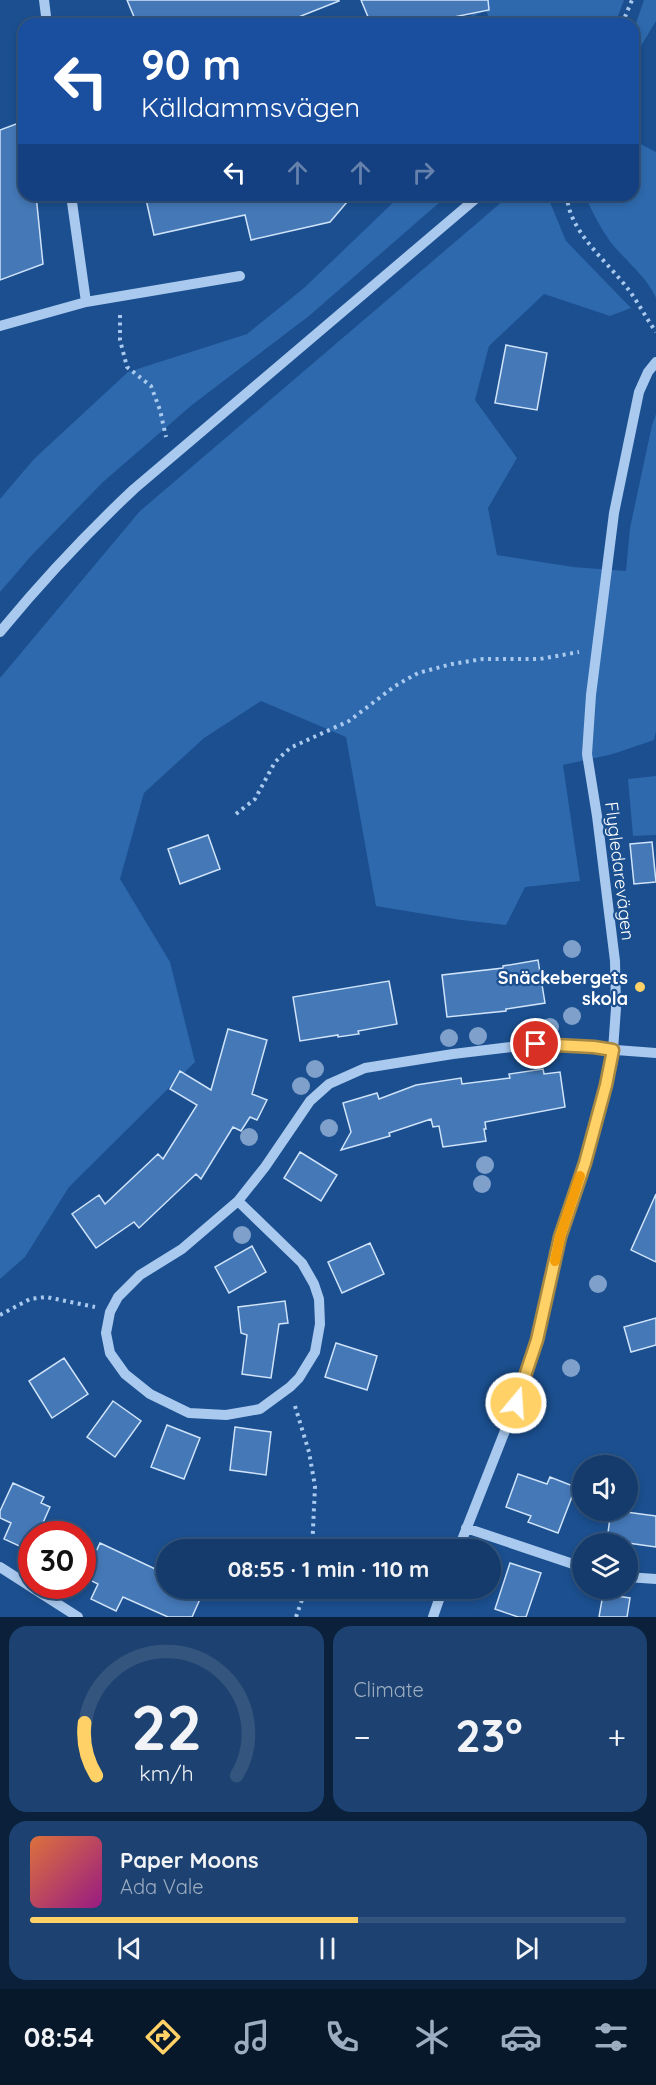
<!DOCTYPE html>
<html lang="en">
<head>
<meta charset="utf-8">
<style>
  body { margin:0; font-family:Quicksand,sans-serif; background:#1d4271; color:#f1f3f6; height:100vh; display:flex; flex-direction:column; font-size:22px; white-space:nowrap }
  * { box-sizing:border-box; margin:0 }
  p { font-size:20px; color:#9dadc1 }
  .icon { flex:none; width:33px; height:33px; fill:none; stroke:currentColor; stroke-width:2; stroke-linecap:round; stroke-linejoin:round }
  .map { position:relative; height:1617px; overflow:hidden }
  .sheet { display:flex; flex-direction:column; gap:9px; padding:9px; background:#0b203b; flex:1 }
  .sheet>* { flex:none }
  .banner { position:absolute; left:18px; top:18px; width:621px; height:183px; border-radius:18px; box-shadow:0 3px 9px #0003,0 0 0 2px #33557e; background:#1a4fa0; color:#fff; overflow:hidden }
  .tools { position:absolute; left:572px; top:1455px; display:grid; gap:12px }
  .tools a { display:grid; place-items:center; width:66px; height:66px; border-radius:50%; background:#143b6b; box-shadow:0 3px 9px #0003,0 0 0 2px #33557e; font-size:30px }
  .speed { position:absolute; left:18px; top:1521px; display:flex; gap:12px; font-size:30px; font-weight:700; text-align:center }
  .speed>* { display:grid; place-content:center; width:78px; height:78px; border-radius:50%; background:#143b6b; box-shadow:0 3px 9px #0003,0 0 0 2px #33557e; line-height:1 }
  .speed .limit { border:9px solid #d22; background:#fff; color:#111 }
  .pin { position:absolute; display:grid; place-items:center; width:51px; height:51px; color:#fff; margin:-26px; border:3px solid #fff; border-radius:50%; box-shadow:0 2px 6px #0007 }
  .me { position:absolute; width:66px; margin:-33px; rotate:18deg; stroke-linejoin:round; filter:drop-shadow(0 0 4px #0008) }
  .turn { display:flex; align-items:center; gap:21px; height:126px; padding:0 24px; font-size:27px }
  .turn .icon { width:78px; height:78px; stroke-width:2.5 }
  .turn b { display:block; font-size:42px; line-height:51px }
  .lanes { display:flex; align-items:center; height:57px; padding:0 24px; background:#0003; justify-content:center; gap:30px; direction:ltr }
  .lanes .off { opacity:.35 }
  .big { font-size:45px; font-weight:800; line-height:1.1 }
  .sheet .widget { flex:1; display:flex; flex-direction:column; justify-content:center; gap:9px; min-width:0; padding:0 21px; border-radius:18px; background:#1d4271 }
  .sheet .dial { align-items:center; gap:0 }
  .dial svg { height:156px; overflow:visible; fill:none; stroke:#33557e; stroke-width:7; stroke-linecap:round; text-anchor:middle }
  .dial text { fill:#f1f3f6; stroke:none }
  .song { display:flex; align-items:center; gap:18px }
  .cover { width:72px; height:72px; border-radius:9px; background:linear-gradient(135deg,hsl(20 70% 55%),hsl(310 70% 35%)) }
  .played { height:6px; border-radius:3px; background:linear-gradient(90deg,#ffd166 55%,#33557e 55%) }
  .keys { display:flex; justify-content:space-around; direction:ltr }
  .heat { display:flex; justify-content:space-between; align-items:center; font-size:33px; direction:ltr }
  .sheet .tiles { flex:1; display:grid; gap:9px; grid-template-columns:1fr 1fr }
  .widget:last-child { grid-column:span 2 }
  .trip { position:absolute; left:156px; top:1539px; width:345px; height:60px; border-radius:30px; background:#143b6b; box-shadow:0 3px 9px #0003,0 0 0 2px #33557e; font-weight:800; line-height:60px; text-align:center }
  .tab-bar { display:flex; height:96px; justify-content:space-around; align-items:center; background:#08182b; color:#9dadc1 }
  .tab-bar .icon { width:42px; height:42px }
  .tab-bar .current { color:#ffd166 }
  .tab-bar b { font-size:27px; color:#f1f3f6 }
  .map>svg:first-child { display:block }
  .green { fill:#2e69ad }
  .building { fill:#4478b7; stroke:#cfe3fa; stroke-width:1.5 }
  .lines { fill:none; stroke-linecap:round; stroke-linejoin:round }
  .path { stroke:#a9c9ee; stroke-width:4; stroke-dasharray:3 4.5; stroke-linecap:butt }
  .minor { stroke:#a9c9ee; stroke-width:10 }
  .tree { fill:#7ea0ca }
  .route-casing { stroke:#a68842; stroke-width:15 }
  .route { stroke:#ffd166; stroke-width:10 }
  .slow { stroke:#f59e0b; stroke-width:10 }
  .poi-dot { fill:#ffd166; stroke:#1b4f8f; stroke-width:2 }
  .labels { text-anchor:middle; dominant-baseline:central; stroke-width:4.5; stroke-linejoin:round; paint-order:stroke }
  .street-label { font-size:18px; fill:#fff; stroke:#1b4f8f }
  .poi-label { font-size:18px; font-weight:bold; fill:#fff; stroke:#1b4f8f; text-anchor:end }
</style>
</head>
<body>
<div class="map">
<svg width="656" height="1617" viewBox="0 0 656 1617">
  <rect width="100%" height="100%" fill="#1b4f8f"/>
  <!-- green -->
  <path class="green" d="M466,0H624L615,24H491L486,10L472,17Z
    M644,0H656V21L633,59V32Z
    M633,140L656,152V298C646,276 627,262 612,244C601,229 592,212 585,195H633Z
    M401,195H448L309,316L192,405L103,482L31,556L0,592V499L34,459L128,372L247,334L304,288Z
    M510,195H547L566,241L631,308L610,316L544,294L489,346L475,400L517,458L488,508L497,555L573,567L626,571L630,528L652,425L656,414V731L654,740L613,754L563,765L580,881L525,887L506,925L461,920L376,906L346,737L261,701L204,738L144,793L120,879L170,962L195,1062L69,1187L25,1257L0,1279V678L140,511Z
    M656,776V835L633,836L628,779Z"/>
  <!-- building -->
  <path class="building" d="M127,0H339V1L281,24H137Z
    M361,0H488L489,10L419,24H371Z
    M24,121V195H36L43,264L0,280V130Z
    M145,195H353L330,222L251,240L245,215L154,235Z
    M506,345L547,353L537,410L495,403Z
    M208,835L220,869L180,884L168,849Z
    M652,842L656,882L634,884L630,844Z
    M538,960L545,1003L506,1009V1011L447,1017L442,975L503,968V966Z
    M389,981L397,1024L358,1031L359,1034L338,1037V1035L300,1041L293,997Z
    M228,1029L267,1040L252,1094L267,1100L257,1120L250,1117L241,1131L233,1127L201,1179L196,1174L139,1228L134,1222L96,1248L72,1214L99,1195L105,1204L158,1154L163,1159L197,1105L170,1089L180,1071L211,1090Z
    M543,1069L544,1074L560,1072L565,1107L485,1122L486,1129H484L486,1141L443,1147L439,1126L433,1127L431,1119L389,1133L390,1136L341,1150L351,1132L343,1103L377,1093L379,1099L416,1085L461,1078L462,1084L510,1078L509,1074Z
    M300,1152L337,1175L321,1201L284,1178Z
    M656,1194V1262L631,1250Z
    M370,1243L384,1274L342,1293L328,1262Z
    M252,1246L266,1272L229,1293L215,1267Z
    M285,1301L288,1323L279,1324L271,1378L242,1374L247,1335L241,1333L238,1307Z
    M656,1318V1345L631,1352L624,1327Z
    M336,1343L377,1356L367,1390L325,1377Z
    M64,1358L88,1394L52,1418L29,1381Z
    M113,1401L141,1421L115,1457L87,1437Z
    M167,1425L200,1438L184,1479L151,1467Z
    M235,1427L271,1432L266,1475L230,1470Z
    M518,1474L547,1484L550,1477L573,1486V1494L558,1533L528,1522L531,1516L506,1507Z
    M13,1483L44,1497L41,1503L50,1507L38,1534H32L30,1551L4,1539L11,1523L0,1518V1511Z
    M611,1510L656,1516V1547L607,1540Z
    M100,1543L166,1574V1588H205L192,1617H168L123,1597L116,1611L91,1599L98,1584L84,1577Z
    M510,1563L541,1573L526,1617H518L495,1609Z
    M603,1594L630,1598L627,1617H599Z"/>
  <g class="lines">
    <!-- path -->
    <path class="path" d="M622,24L632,0
      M567,195C568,231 607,261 628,289C638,302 646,318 656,332
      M120,315V340L127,367L151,386L160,410L166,437
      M236,814L255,799L275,762L290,748L349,721L395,686L418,673L452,664L483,659H540L579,652
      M0,1315L30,1299L46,1297L95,1307
      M295,1406L309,1452L315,1486L312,1550
      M296,1617L306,1588"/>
    <!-- minor -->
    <path class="minor" d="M44,0L47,24
      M86,302L240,276
      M0,326L86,302L71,195
      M0,632C42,581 86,534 134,489L480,195
      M238,1201L302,1263L314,1284L319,1299L320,1324L315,1352L299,1378L290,1387L260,1409L226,1415L189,1413L150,1394L125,1374L110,1353L106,1333L110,1312L118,1297L140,1275L182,1249L238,1201L265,1167L310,1101L329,1084L365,1068L453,1054L536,1044L656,1053
      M466,1528L582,1567
      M458,1550L516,1403L537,1340L560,1237L585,1163L606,1085L613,1050L616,1008L615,961L597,816L587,754L591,695L614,513L639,392L648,372L656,362
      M0,1567L78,1617
      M627,1577L656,1579
      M433,1617L443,1588"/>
  </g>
  <!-- trees -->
  <g class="tree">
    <circle cx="572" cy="949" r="9"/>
    <circle cx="572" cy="1016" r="9"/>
    <circle cx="550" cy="1027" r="9"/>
    <circle cx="478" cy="1036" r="9"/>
    <circle cx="449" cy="1038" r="9"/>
    <circle cx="315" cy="1069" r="9"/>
    <circle cx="301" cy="1086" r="9"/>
    <circle cx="329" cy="1128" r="9"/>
    <circle cx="249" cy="1137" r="9"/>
    <circle cx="485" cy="1165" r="9"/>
    <circle cx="482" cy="1184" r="9"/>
    <circle cx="242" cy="1235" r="9"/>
    <circle cx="598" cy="1284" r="9"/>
    <circle cx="571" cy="1368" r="9"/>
  </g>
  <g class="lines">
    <defs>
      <path id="route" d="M516,1403L537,1340L560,1237L585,1163L606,1085L613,1050L594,1047L536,1044"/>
    </defs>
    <!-- route casing -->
    <use href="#route" class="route-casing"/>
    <!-- route -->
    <use href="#route" class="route"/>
    <!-- slow -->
    <path class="slow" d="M555,1261L560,1237L580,1176"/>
  </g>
  <!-- markers -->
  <circle class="poi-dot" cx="640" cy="987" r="6"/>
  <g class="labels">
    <!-- street labels -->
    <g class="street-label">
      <text transform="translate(620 871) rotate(83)">Flygledarevägen</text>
    </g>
    <!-- poi labels -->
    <g class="poi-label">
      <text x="628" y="977">Snäckebergets<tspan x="628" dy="21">skola</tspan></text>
    </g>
  </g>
</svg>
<div class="tools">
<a><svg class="icon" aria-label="sound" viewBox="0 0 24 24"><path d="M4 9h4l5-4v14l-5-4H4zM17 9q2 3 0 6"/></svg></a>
<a><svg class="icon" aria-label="layers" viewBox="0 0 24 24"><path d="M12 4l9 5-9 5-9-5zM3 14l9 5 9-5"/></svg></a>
</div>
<div class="speed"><div class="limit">30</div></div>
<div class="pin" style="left:536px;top:1044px;background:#d93025"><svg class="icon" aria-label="arrive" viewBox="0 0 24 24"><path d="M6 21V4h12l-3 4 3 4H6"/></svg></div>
<svg class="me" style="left:516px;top:1403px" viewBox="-20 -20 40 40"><circle r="17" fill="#ffd166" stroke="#fff" stroke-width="3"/><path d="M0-11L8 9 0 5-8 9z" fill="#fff"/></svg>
<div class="trip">08:55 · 1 min · 110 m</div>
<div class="banner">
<div class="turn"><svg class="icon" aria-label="left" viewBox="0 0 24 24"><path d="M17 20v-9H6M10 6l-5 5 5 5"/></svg><div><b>90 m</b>Källdammsvägen</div></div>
<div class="lanes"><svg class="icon" aria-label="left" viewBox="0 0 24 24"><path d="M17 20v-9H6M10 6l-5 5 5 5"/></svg><svg class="icon off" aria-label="ahead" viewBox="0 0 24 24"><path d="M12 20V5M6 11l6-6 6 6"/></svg><svg class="icon off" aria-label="ahead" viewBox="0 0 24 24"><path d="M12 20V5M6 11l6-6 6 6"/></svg><svg class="icon off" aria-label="right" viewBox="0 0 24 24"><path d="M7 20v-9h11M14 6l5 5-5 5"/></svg></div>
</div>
</div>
<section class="sheet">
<div class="tiles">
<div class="widget dial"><svg viewBox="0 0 100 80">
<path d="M14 69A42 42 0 1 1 86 69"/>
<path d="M14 69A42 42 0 0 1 8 42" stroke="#ffd166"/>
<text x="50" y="56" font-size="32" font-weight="700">22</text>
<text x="50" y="72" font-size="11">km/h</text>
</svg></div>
<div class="widget"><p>Climate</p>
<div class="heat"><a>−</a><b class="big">23°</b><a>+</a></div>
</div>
<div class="widget">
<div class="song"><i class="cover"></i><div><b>Paper Moons</b><p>Ada Vale</p></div></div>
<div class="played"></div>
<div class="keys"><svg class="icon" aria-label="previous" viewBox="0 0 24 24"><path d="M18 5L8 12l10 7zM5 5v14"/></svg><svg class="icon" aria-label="pause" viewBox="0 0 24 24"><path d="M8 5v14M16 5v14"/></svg><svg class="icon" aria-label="next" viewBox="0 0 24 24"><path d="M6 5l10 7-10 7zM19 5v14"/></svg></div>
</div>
</div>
</section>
<nav class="tab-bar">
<b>08:54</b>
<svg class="icon current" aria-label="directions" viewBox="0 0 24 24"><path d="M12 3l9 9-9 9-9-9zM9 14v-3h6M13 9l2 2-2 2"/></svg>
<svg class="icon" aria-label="music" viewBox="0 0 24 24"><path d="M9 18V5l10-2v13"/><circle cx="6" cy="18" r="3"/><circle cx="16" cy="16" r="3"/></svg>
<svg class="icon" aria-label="phone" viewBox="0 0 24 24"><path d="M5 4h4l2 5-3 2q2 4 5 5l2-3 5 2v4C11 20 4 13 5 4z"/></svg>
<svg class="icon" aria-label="climate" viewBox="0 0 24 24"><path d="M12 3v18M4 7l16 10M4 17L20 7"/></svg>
<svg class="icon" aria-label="car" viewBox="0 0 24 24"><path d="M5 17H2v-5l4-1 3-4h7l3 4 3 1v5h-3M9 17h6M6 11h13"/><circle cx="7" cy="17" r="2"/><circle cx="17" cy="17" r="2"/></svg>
<svg class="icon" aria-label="filters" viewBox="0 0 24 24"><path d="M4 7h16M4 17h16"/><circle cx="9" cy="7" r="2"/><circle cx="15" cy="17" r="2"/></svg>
</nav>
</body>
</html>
